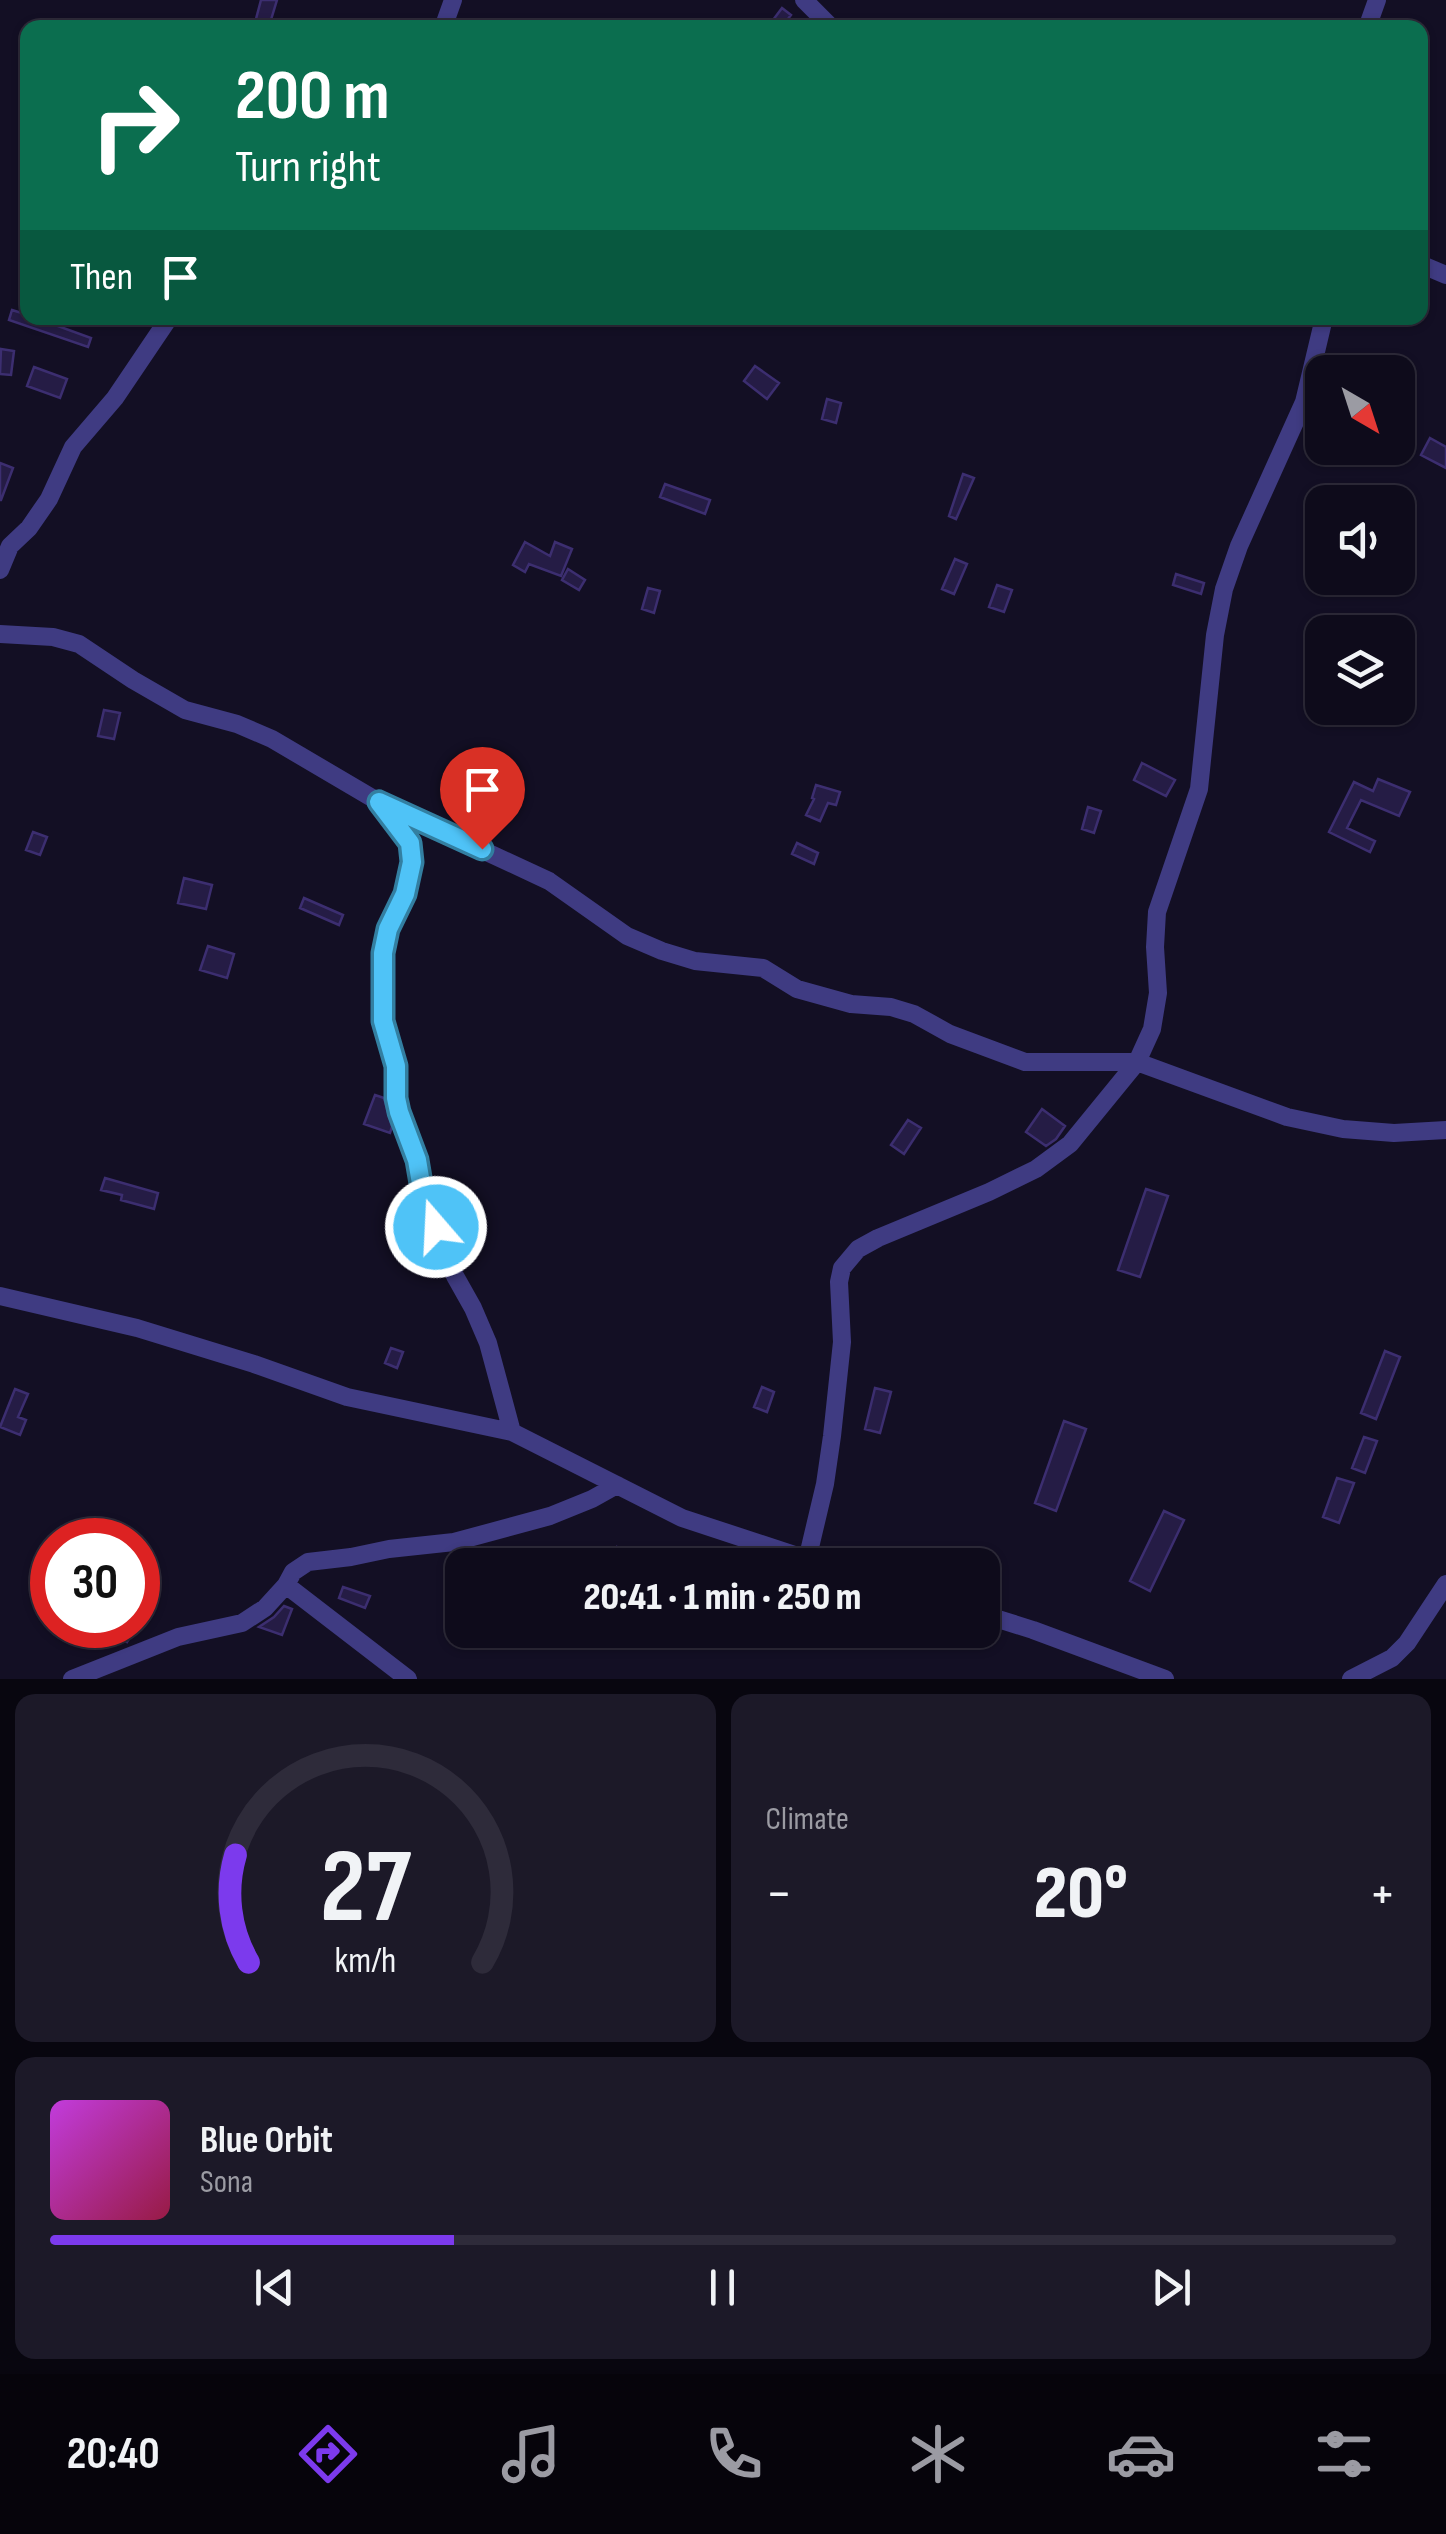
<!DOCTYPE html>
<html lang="en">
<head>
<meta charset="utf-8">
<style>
  body { margin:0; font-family:"Sofia Sans Condensed",sans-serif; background:#1c1928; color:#f1f3f6; height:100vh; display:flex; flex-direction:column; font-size:38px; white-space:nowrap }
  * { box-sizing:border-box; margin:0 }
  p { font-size:32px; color:#9b9ba3 }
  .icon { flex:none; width:55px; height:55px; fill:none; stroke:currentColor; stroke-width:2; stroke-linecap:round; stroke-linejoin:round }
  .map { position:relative; height:1679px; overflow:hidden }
  .side { display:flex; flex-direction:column; gap:15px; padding:15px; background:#08060f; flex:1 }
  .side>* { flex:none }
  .guide { position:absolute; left:20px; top:20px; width:1408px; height:305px; border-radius:20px; box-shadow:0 2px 8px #0004,0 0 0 2px #2e2b3a; background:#0b6e4f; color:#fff; overflow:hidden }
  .needle { width:65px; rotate:141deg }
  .buttons { position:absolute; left:1305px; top:355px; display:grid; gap:20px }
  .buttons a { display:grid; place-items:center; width:110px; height:110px; border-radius:20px; background:#0e0b1b; box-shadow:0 2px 8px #0004,0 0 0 2px #2e2b3a; font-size:50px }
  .speed { position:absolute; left:30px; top:1518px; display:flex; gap:20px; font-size:50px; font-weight:700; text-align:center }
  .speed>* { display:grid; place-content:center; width:130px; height:130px; border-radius:50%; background:#0e0b1b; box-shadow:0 2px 8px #0004,0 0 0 2px #2e2b3a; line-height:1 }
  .speed .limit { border:15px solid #d22; background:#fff; color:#111 }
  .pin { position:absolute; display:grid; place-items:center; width:85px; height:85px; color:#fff; margin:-102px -42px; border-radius:50% 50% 50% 0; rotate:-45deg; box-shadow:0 0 10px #0007 }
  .pin .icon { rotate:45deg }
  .me { position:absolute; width:110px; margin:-55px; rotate:341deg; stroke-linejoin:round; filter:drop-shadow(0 0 8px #0008) }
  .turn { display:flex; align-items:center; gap:35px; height:210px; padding:0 50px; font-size:45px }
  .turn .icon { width:130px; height:130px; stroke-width:2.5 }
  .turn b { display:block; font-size:70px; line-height:85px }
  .then { display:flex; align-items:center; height:95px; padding:0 50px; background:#0003; gap:20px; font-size:38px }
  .big { font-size:75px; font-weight:800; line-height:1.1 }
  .side .card { flex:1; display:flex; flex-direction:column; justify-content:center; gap:15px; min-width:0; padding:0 35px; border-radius:20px; background:#1c1928 }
  .side .dial { align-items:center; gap:0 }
  .dial svg { height:260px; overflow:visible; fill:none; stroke:#2e2b3a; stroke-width:7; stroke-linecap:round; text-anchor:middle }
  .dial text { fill:#f1f3f6; stroke:none }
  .song { display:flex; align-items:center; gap:30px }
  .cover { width:120px; height:120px; border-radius:15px; background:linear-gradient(135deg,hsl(290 70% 55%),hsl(340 70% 35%)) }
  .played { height:10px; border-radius:5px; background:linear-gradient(90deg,#7c3aed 30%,#2e2b3a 30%) }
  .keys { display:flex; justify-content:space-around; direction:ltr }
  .heat { display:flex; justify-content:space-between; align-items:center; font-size:55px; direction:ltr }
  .side .tiles { flex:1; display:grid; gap:15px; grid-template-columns:1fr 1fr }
  .card:last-child { grid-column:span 2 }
  .trip { position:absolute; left:445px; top:1548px; width:555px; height:100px; border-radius:20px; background:#0e0b1b; box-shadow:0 2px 8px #0004,0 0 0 2px #2e2b3a; font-weight:800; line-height:100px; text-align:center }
  .menu { display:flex; height:160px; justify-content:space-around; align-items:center; background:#06040b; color:#9b9ba3 }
  .menu .icon { width:70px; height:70px }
  .menu .current { color:#7c3aed }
  .menu b { font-size:45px; color:#f1f3f6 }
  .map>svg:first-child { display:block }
  .building { fill:#251c45; stroke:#3c2e70; stroke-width:2.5 }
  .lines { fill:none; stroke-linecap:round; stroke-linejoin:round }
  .street { stroke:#3f3b82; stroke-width:18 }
  .route-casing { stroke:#337fa1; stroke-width:25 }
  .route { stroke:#4fc3f7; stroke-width:18 }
</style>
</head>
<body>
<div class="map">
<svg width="1446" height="1679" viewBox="0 0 1446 1679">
  <rect width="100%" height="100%" fill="#130f24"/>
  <!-- building -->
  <path class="building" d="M261,0H277L270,23L256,19Z
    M782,8L791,15L781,28H767Z
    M12,310L28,315V318H36L91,338L88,347L9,320Z
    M1,349L14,351L11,375L0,374Z
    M755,366L779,383L767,399L744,381Z
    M34,367L67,379L60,398L27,386Z
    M827,399L841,403L836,423L822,419Z
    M1430,438L1446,447V468L1421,455Z
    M0,463L13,468L1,500H0Z
    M963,474L974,478L956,519L949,516Z
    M665,484L710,500L705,514L660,497Z
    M525,542L550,556L555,542L572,549L561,576L529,564L525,572L513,565Z
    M955,559L967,564L954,594L942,589Z
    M568,569L585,580L579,590L562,580Z
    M1176,574L1204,583L1201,594L1173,585Z
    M997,585L1012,590L1004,612L989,607Z
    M648,588L660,591L654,613L642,609Z
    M104,710L120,713L114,739L98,736Z
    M1142,763L1175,780L1166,796L1134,780Z
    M1378,779L1410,792L1399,816L1361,800L1347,828L1375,841L1370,852L1329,832L1354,782L1373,791Z
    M816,785L840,792L836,805L828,803L820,821L806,815L814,799L812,798Z
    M1088,807L1101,811L1094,833L1082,829Z
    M33,832L47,837L40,855L26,850Z
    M797,843L818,853L814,864L792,854Z
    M184,878L212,885L206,909L178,903Z
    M304,898L343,915L339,925L300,908Z
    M208,946L234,954L227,978L200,970Z
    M375,1095L384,1098L392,1127L390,1133L364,1124Z
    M1042,1109L1065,1126L1056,1139L1046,1146L1026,1132Z
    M908,1120L921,1128L904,1154L891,1145Z
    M105,1178L158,1193L154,1209L121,1200L122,1195L101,1190Z
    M1146,1189L1168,1196L1140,1277L1118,1270Z
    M391,1348L403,1352L397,1368L385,1363Z
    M1385,1351L1400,1357L1376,1419L1361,1413Z
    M762,1387L774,1392L767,1412L754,1407Z
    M875,1388L891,1392L880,1433L865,1429Z
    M15,1389L28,1394L18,1417L26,1420L20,1435L0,1427Z
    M1064,1421L1086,1429L1056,1511L1035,1503Z
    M1364,1437L1377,1441L1365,1473L1352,1468Z
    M1337,1478L1354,1483L1339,1523L1323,1517Z
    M1164,1511L1184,1520L1150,1591L1130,1581Z
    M95,1519L119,1531L115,1540H95L87,1536Z
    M617,1547L653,1565H621L611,1560Z
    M343,1587L370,1596L365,1608L339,1598Z
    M284,1606L292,1609L282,1635L259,1627L274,1617Z
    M455,1611L462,1616V1630L459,1636L445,1628Z
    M121,1625H137L127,1642L115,1635Z"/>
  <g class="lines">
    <!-- street -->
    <path class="street" d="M804,0L832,28
      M443,28L453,0
      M1367,28L1377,0
      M1420,264L1446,275
      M0,570L10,546L29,528L49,499L73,447L115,398L169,318
      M0,634L53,637L79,644L133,680L185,710L237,724L272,739L379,802L549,881L627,936L662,951L695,961L763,968L797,989L851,1004L891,1007L914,1014L950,1034L1025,1062H1137L1287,1117L1343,1129L1394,1133L1446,1130
      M382,807L410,843L412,862L405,894L388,929L383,953V1021L396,1066V1099L417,1160L423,1195L455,1276L473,1308L488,1343L512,1432
      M0,1296L137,1328L254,1364L347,1397L512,1432L682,1518L825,1565
      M807,1560L825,1484L832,1436L842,1342L839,1282L842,1268L858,1249L878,1238L989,1192L1036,1169L1070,1144L1137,1062L1152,1029L1158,993L1155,947L1157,912L1199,789L1215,635L1224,589L1239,546L1304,402L1324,318
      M286,1585L408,1679
      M982,1614L1033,1630L1165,1679
      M72,1679L178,1637L242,1623L265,1608L286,1585L293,1572L308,1562L351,1557L389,1549L454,1542L550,1516L592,1499L617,1485
      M1351,1679L1392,1658L1407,1643L1446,1584"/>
  </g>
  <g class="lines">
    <defs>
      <path id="route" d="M436,1227L423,1195L417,1160L399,1112L396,1098V1066L383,1021V953L388,929L405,894L412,862L410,843L379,802L482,849"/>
    </defs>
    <!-- route casing -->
    <use href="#route" class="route-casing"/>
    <!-- route -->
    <use href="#route" class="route"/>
  </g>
</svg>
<div class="buttons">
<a><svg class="needle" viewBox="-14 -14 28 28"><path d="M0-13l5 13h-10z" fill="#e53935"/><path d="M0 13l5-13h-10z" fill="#9b9ba3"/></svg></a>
<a><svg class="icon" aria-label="sound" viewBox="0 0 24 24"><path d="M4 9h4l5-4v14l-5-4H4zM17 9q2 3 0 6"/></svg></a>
<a><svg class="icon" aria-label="layers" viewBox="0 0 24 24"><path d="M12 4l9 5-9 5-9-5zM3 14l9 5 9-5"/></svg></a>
</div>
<div class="speed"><div class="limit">30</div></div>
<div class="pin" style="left:482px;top:849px;background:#d93025"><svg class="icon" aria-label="arrive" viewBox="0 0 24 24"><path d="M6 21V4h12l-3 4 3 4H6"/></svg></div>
<svg class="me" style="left:436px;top:1227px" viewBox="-20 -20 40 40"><circle r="17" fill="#4fc3f7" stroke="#fff" stroke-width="3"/><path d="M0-11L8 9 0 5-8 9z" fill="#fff"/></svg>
<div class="trip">20:41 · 1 min · 250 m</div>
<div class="guide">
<div class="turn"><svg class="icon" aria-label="right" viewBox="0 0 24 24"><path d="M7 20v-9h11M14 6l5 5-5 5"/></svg><div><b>200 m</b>Turn right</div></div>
<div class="then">Then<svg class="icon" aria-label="arrive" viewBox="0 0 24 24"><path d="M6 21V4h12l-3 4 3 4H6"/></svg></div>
</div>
</div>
<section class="side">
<div class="tiles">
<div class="card dial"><svg viewBox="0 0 100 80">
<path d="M14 69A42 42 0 1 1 86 69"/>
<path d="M14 69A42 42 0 0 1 10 36" stroke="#7c3aed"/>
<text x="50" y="56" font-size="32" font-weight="700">27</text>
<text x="50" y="72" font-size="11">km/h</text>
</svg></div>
<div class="card"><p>Climate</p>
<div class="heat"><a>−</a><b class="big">20°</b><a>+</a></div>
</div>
<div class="card">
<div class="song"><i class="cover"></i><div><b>Blue Orbit</b><p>Sona</p></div></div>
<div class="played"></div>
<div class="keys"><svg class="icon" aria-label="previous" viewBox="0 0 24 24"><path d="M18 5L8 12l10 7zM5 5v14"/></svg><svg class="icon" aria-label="pause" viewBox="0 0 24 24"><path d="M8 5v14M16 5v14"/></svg><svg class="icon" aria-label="next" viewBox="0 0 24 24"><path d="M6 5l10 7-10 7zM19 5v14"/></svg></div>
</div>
</div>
</section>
<nav class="menu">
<b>20:40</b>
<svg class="icon current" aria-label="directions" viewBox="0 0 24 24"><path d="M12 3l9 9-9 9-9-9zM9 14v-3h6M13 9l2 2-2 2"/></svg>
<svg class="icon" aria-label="music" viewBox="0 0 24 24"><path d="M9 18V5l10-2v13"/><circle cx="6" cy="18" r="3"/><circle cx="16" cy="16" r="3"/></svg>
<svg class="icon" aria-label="phone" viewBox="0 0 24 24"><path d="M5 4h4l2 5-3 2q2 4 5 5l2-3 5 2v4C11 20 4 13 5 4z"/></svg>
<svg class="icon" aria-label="climate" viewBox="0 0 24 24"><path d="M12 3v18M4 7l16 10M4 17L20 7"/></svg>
<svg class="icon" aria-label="car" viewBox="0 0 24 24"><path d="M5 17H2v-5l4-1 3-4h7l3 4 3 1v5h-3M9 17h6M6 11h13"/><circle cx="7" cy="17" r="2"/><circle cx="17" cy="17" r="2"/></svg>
<svg class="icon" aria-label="filters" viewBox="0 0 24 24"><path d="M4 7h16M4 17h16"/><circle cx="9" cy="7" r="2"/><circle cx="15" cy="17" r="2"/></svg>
</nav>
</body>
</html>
